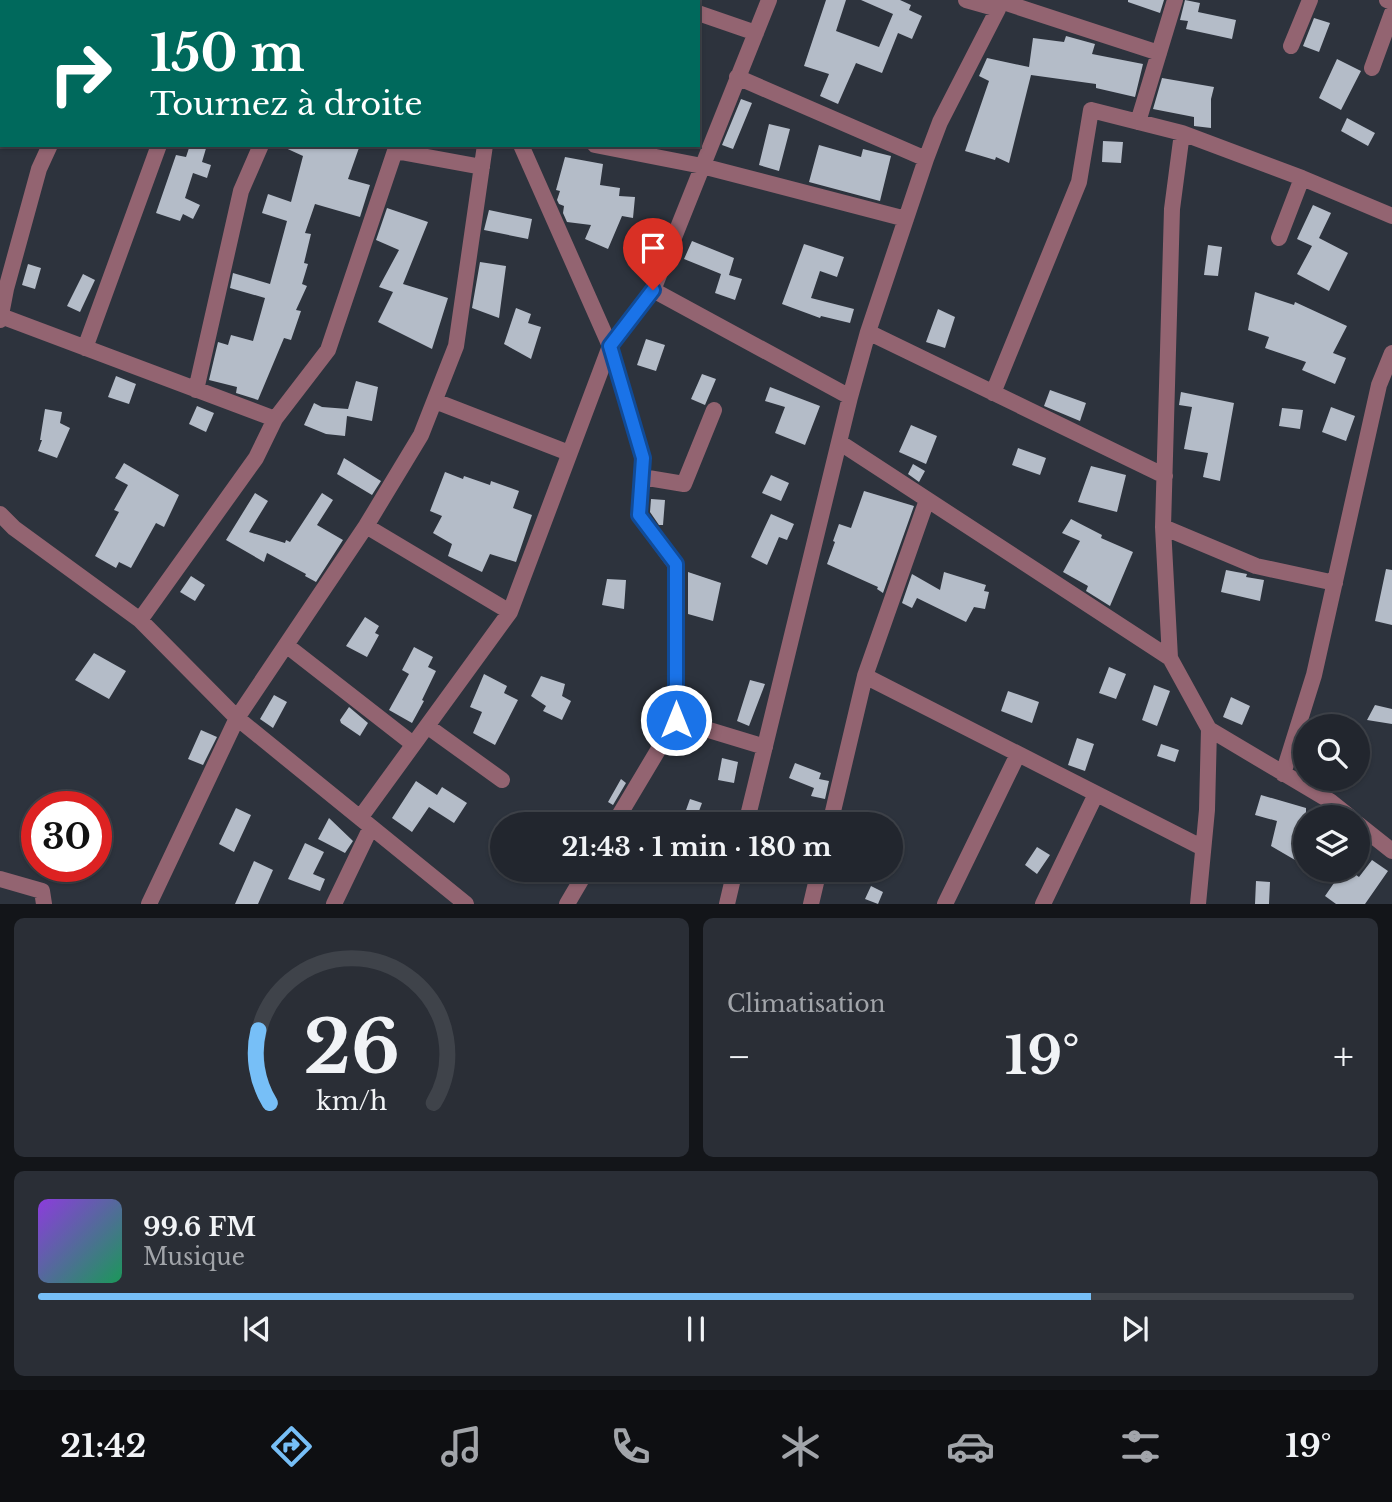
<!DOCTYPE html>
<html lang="fr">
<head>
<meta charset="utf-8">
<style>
  body { margin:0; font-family:"Libre Baskerville",serif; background:#2a2e36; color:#f1f3f6; height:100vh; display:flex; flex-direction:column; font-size:26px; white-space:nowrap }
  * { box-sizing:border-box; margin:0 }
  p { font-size:23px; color:#a2a5aa }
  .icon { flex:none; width:38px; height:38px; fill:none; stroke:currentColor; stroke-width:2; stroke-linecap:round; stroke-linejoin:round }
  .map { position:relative; height:904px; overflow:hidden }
  .side { display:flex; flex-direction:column; gap:14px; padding:14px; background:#131519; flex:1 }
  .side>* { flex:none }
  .banner { position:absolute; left:0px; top:0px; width:700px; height:147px; box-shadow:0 2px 5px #0004,0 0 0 2px #3f434a; background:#00695c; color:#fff; overflow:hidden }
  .tools { position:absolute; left:1293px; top:714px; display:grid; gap:14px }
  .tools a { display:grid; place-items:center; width:77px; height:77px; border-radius:50%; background:#22262e; box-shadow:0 2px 5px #0004,0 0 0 2px #3f434a; font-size:35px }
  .speed { position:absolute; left:21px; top:791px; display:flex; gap:14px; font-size:35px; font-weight:700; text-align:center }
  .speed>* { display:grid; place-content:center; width:91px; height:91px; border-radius:50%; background:#22262e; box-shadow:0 2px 5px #0004,0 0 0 2px #3f434a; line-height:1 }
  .speed .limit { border:10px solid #d22; background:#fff; color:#111 }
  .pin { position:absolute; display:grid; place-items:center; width:60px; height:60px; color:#fff; margin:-72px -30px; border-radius:50% 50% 50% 0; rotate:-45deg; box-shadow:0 0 7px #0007 }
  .pin .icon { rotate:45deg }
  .me { position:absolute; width:77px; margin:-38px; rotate:0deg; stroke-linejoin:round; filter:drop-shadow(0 0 5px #0008) }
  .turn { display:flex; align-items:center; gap:24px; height:147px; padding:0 35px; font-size:32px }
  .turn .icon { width:91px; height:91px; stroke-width:2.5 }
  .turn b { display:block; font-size:49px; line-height:60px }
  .big { font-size:52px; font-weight:700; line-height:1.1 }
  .side .card { flex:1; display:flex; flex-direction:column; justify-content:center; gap:10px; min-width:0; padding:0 24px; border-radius:10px; background:#2a2e36 }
  .side .dial { align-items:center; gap:0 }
  .dial svg { height:182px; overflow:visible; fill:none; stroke:#3f434a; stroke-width:7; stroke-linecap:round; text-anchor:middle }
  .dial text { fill:#f1f3f6; stroke:none }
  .song { display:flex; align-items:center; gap:21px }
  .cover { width:84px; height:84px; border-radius:10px; background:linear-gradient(135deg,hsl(270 70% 55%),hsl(150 70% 35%)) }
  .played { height:7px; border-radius:4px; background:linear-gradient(90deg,#77bff7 80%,#3f434a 80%) }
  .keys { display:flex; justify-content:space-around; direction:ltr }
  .heat { display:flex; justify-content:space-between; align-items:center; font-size:38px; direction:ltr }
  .side .tiles { flex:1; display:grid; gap:14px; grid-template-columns:1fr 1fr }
  .card:last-child { grid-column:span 2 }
  .trip { position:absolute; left:490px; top:812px; width:413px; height:70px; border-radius:35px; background:#22262e; box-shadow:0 2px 5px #0004,0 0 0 2px #3f434a; font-weight:700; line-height:70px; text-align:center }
  .tabs { display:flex; height:112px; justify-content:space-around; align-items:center; background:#0e0f12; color:#a2a5aa }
  .tabs .icon { width:49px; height:49px }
  .tabs .on { color:#77bff7 }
  .tabs b { font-size:32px; color:#f1f3f6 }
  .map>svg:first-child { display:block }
  .building { fill:#b4bcc8 }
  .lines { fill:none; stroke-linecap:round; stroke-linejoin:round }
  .street { stroke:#936471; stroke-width:16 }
  .route-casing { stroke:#114b97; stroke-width:18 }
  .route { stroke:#1a73e8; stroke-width:12 }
</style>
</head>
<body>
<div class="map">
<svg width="1392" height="904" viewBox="0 0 1392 904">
  <rect width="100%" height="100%" fill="#2d333d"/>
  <!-- building -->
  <path class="building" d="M826,0H846L836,31L879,47L893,14L861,0H900L911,5L909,10L922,16L912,39L898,33L882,73L856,63L838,104L820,96L829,74L804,66Z
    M1128,0H1164L1160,13L1128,2Z
    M1185,0L1200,3L1198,12L1236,20L1232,39L1186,29L1188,21L1180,20Z
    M1314,18L1330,23L1319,52L1303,46Z
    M1066,36L1095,44L1092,54L1143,64L1135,97L1096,88V84L1031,75L1009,163L996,157L995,160L965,151L989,81L979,76L987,58L1029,67L1033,38L1064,42Z
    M1337,59L1361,71L1341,110L1319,98Z
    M1162,78L1214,87L1211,99V128L1194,126V117L1153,109Z
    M741,99L752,103L733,149L722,145Z
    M1347,118L1375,133L1368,146L1341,131Z
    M769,124L790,129L779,171L759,165Z
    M1103,141L1123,142L1121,163L1102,162Z
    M190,145H207L202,162L211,165L207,178L193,173L185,198L200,205L193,219L183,214L180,221L156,213L176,155L186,157Z
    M279,145H360L348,179L370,185L360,217L315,204L305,233L311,234L304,263L308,264L302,284L307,286L296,310L301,311L291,340L284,338L258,400L236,393L237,387L209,380L218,342L228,345L231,335L253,341L265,298L230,288L233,273L270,284L287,221L262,213L268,194L291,202L303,156Z
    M819,145L861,157L863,149L891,156L880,201L809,182Z
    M565,157L603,164L600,185L620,188L619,196L635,197L633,218L622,216L608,249L585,239L591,225L567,222L563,213L564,206L559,204L557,200L560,191L556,190Z
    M1313,205L1331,213L1319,238L1348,253L1329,291L1297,274L1312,246L1297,239Z
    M387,208L428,222L403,284L448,298L432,349L378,322L393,292L379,287L399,250L376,240Z
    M489,210L532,219L528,239L484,230Z
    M692,241L734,258L729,275L742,279L735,300L715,293L721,274L684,259Z
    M804,244L844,257L837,277L820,271L811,298L854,309L850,323L821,316L820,318L782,304Z
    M1208,245L1222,247L1218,276L1204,275Z
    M480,262L506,266L499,318L472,308Z
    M28,264L41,268L35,289L22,285Z
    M83,274L95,280L80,312L67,306Z
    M1255,292L1294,305L1295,302L1347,326L1333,353L1346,358L1335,384L1302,370L1306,362L1265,348L1269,337L1248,330Z
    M516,308L531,314L528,323L541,327L531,359L504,344Z
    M938,309L955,317L945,348L926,342Z
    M646,339L665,345L656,371L637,365Z
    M702,374L716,379L705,405L691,399Z
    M116,376L136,384L129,404L108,397Z
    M356,381L378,387L372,421L347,416L345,436L326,434L304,425L314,403L322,407L348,409Z
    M770,387L820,406L805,445L775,433L785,407L765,401Z
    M1050,390L1086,403L1080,421L1044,406Z
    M1181,392L1234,403L1220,481L1203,477L1208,453L1184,449L1192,407L1179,405Z
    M197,406L214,413L206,432L189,424Z
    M1331,407L1355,416L1346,441L1322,432Z
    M1282,408L1303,410L1300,429L1279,426Z
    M45,409L62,412L60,423L70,428L57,458L38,451L42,440H40Z
    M911,425L937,436L926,464L899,452Z
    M1018,448L1046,458L1040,475L1012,465Z
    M344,458L381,481L372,495L337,474Z
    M124,463L179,495L164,527L156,523L131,568L119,562L116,568L95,556L119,512L114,510L128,485L115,478Z
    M913,464L925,471L919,482L908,474Z
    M1091,466L1126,475L1117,512L1078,502Z
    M445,472L463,479L464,476L490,485L491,481L519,491L513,508L532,515L516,562L490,554L482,572L448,556L452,544L433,533L442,516L430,511Z
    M771,475L789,483L781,501L762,493Z
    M864,491L914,506L883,593L877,589L878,587L827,564L835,542L833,541L839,524L851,528Z
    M255,493L268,501L249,532L285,543L286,540L290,542L322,493L333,500L317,525L343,540L316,582L305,576L306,574L267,553L264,562L226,540Z
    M651,499L665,500L663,525H659L650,512Z
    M771,514L794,524L787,540L779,537L767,565L751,557Z
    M1071,519L1102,535L1101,538L1133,552L1110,606L1086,591L1088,586L1063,572L1080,541L1062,533Z
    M1386,569L1392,570V625L1375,621Z
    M1226,570L1247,574L1246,577L1264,580L1260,601L1221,592Z
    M688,572L721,583L713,621L688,614Z
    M944,572L986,585L984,591L989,592L985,609L974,607L966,622L917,598L912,608L902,603L912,574L940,590Z
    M191,576L205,585L195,601L180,592Z
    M607,579L626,580L624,609L602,605Z
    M365,617L379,626L375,633L379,635L367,657L346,646Z
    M414,647L433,657L428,667L436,671L422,700L424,701L412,723L389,710L409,674L402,670Z
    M94,653L126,671L109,699L75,680Z
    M1109,667L1126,674L1116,699L1099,693Z
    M484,674L507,686L504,693L518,700L495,745L473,733L482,712L470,707Z
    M541,676L565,684L562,696L571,701L562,720L543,711L546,706L531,696Z
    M750,680L765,684L749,726L737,721Z
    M1154,685L1170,691L1157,726L1142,720Z
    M1008,691L1039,702L1032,723L1001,711Z
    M274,695L287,702L273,728L260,719Z
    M1231,697L1250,706L1242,725L1223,717Z
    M1375,705L1392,709V724L1367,720Z
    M349,707L368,723L360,736L341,723L340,720Z
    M201,730L217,737L203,765L188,759Z
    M1077,738L1094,744L1085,771L1068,765Z
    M1161,744L1179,750L1175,762L1157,756Z
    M722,758L738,762L734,783L718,780Z
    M795,763L821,773L819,779L829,781L825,799L811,796L814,788L789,778Z
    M621,779L626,783L613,805L608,802Z
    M416,781L437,795L442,787L467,803L454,823L429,807L412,832L392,818Z
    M1261,795L1306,808V841L1295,860L1271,846L1277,821L1255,815Z
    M690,799L702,803L694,824H681Z
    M236,808L251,815L234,852L219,844Z
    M329,818L353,841L345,853L318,839Z
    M305,843L324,852L313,874L325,879L320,891L288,879Z
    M1037,847L1050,855L1037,874L1025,865Z
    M1372,860L1388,871L1365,904H1336L1325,896L1343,870H1349L1359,877Z
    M254,861L273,870L258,904H235Z
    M1256,881L1270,882L1269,904H1255Z
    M871,886L883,892L878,904L865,899Z"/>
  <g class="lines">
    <!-- street -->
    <path class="street" d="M490,0L500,2
      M643,0L654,2
      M966,0L998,9
      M1387,0L1392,2
      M1000,1L1159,53
      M35,2L36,0
      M115,2L116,0
      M212,2V0
      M326,2L327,0
      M445,2V0
      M698,13L756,33
      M1291,46L1310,0
      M1372,68L1392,13
      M0,70L2,66
      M737,77L926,159
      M1138,122L1175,0
      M1182,133L1172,209L1163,527L1170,658L1209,729L1330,801L1350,817
      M521,145L610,346L643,459L639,515L675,564L676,720L614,824
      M595,145L702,166L906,219
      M395,151L482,167
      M1279,238L1302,178
      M653,290L850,397
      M1,316L275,419L256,458L140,620
      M0,320L6,289L39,169L50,145
      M868,332L1165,476
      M85,348L159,145
      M196,390L241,191L261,145
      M993,393L1079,182L1091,110L1182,133L1302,178L1392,216
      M435,401L569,453
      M275,419L328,350L397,145
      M839,442L1170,658
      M642,477L684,484L714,410
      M0,514L14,528L140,620L237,718L466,904
      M366,526L510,612
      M1163,527L1256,566L1335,583
      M286,645L413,744
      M865,676L1203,848
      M676,720L765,747
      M427,726L502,780
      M1283,774L1314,675L1379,385L1392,353
      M360,818L510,612L610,346L653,290L769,0
      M746,824L850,397L868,332L926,159L940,122L998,9L1000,0
      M830,824L865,676L927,500
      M1358,824L1392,851
      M0,879L42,891L44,904
      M149,904L237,718L366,526L421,435L456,346L485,145
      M334,904L371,827
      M567,904L587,870
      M727,904L735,870
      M811,904L819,870
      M945,904L1018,754
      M1043,904L1096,794
      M1198,904L1207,810L1209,729"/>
  </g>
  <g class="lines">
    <defs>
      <path id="route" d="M653,290L610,346L643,458L639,515L676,564V720"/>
    </defs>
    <!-- route casing -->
    <use href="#route" class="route-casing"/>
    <!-- route -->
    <use href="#route" class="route"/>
  </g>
</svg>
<div class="tools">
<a><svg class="icon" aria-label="search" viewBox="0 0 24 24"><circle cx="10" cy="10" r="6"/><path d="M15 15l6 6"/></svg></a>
<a><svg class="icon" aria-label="layers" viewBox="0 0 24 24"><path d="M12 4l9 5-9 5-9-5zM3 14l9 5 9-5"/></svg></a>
</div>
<div class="speed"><div class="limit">30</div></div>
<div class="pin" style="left:653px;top:290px;background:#d93025"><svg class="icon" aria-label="arrive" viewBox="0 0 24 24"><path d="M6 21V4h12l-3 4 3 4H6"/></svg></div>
<svg class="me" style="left:676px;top:720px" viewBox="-20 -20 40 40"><circle r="17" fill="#1a73e8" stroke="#fff" stroke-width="3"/><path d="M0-11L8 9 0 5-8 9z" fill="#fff"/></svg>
<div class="trip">21:43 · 1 min · 180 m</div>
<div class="banner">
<div class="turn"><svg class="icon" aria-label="right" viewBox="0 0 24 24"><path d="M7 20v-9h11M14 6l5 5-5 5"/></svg><div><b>150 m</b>Tournez à droite</div></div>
</div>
</div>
<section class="side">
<div class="tiles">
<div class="card dial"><svg viewBox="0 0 100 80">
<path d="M14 69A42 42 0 1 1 86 69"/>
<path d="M14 69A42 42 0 0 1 9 37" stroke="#77bff7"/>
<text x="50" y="56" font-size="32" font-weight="700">26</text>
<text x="50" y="72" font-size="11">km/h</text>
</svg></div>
<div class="card"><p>Climatisation</p>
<div class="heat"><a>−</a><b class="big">19°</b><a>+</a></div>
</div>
<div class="card">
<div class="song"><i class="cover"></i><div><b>99.6 FM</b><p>Musique</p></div></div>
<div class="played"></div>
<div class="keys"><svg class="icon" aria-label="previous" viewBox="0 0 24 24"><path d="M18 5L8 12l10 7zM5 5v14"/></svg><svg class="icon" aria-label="pause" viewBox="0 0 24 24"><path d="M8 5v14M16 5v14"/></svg><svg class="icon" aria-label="next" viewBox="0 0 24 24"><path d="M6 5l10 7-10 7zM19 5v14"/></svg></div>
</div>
</div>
</section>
<nav class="tabs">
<b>21:42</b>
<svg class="icon on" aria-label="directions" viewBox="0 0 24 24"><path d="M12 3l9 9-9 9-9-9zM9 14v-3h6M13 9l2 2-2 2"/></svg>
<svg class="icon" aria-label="music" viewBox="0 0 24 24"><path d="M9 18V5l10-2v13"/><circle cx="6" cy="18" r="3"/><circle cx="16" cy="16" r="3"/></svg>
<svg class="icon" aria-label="phone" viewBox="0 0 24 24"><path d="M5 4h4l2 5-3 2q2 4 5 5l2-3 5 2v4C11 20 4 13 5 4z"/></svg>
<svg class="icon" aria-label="climate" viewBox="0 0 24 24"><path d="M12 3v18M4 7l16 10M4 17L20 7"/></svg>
<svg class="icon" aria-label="car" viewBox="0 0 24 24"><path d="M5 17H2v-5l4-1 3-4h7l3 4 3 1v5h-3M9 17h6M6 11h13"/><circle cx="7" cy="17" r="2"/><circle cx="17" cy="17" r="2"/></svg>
<svg class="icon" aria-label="filters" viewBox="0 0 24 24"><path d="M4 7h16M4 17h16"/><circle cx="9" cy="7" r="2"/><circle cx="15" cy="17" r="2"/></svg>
<b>19°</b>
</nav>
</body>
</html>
